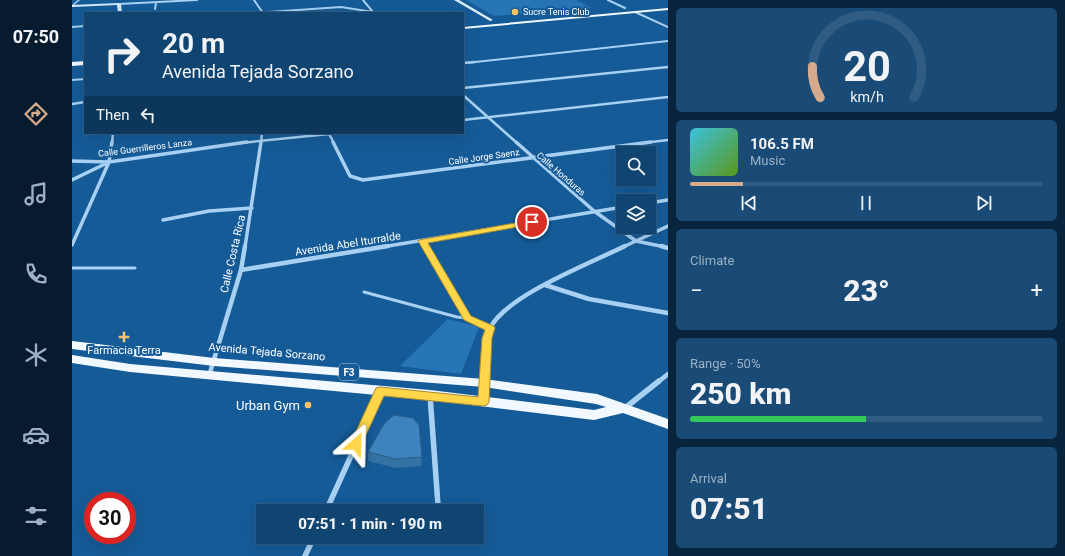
<!DOCTYPE html>
<html lang="en">
<head>
<meta charset="utf-8">
<style>
  body { margin:0; font-family:Roboto,sans-serif; background:#194b76; color:#f1f3f6; height:100vh; display:flex; flex-direction:column; font-size:15px; white-space:nowrap }
  * { box-sizing:border-box; margin:0 }
  p { font-size:13px; color:#9cb0c3 }
  .icon { flex:none; width:22px; height:22px; fill:none; stroke:currentColor; stroke-width:2; stroke-linecap:round; stroke-linejoin:round }
  .map { position:relative; flex:1; overflow:hidden }
  .side { display:flex; flex-direction:column; gap:8px; padding:8px; background:#09253e; width:397px }
  .side>* { flex:none }
  .hud { position:absolute; left:12px; top:12px; width:380px; height:122px; border-radius:0px; box-shadow:0 4px 16px #0002,0 0 0 1px #305c84; background:#104471; color:#f1f3f6; overflow:hidden }
  .fabs { position:absolute; left:544px; top:146px; display:grid; gap:8px }
  .fabs a { display:grid; place-items:center; width:40px; height:40px; border-radius:0px; background:#104471; box-shadow:0 4px 16px #0002,0 0 0 1px #305c84; font-size:20px }
  .speed { position:absolute; left:12px; top:492px; display:flex; gap:8px; font-size:20px; font-weight:700; text-align:center }
  .speed>* { display:grid; place-content:center; width:52px; height:52px; border-radius:50%; background:#104471; box-shadow:0 4px 16px #0002,0 0 0 1px #305c84; line-height:1 }
  .speed .limit { border:6px solid #d22; background:#fff; color:#111 }
  .pin { position:absolute; display:grid; place-items:center; width:34px; height:34px; color:#fff; margin:-17px; border:2px solid #fff; border-radius:50%; box-shadow:0 1px 4px #0007 }
  .me { position:absolute; width:44px; margin:-22px; rotate:25deg; stroke-linejoin:round; filter:drop-shadow(0 0 3px #0008) }
  .turn { display:flex; align-items:center; gap:14px; height:84px; padding:0 12px; font-size:18px }
  .turn .icon { width:52px; height:52px; stroke-width:2.5 }
  .turn b { display:block; font-size:28px; line-height:34px }
  .then { display:flex; align-items:center; height:38px; padding:0 12px; background:#0003; gap:8px; font-size:15px }
  .big { font-size:30px; font-weight:800; line-height:1.1 }
  .side .card { flex:1; display:flex; flex-direction:column; justify-content:center; gap:6px; min-width:0; padding:0 14px; border-radius:6px; background:#194b76 }
  .side .dial { align-items:center; gap:0 }
  .dial svg { height:104px; overflow:visible; fill:none; stroke:#305c84; stroke-width:7; stroke-linecap:round; text-anchor:middle }
  .dial text { fill:#f1f3f6; stroke:none }
  .song { display:flex; align-items:center; gap:12px }
  .cover { width:48px; height:48px; border-radius:6px; background:linear-gradient(135deg,hsl(190 70% 55%),hsl(90 70% 35%)) }
  .played { height:4px; border-radius:2px; background:linear-gradient(90deg,#d6ab8b 15%,#305c84 15%) }
  .keys { display:flex; justify-content:space-around; direction:ltr }
  .heat { display:flex; justify-content:space-between; align-items:center; font-size:22px; direction:ltr }
  .charge { height:6px; border-radius:3px; background:linear-gradient(90deg,#34c759 50%,#305c84 0) }
  .trip { position:absolute; left:184px; top:504px; width:228px; height:40px; border-radius:0px; background:#104471; box-shadow:0 4px 16px #0002,0 0 0 1px #305c84; font-weight:800; line-height:40px; text-align:center }
  main { display:flex; flex:1; min-height:0 }
  .dock { display:flex; flex-direction:column; width:72px; justify-content:space-around; align-items:center; background:#061b2d; color:#9cb0c3 }
  .dock .icon { width:28px; height:28px }
  .dock .current { color:#d6ab8b }
  .dock b { font-size:18px; color:#f1f3f6 }
  .map>svg:first-child { display:block }
  .green { fill:#2875b6 }
  .lines { fill:none; stroke-linecap:round; stroke-linejoin:round }
  .lane-far2 { stroke:#a7d0f2; stroke-width:1.5 }
  .lane-far1 { stroke:#a7d0f2; stroke-width:2 }
  .lane { stroke:#a7d0f2; stroke-width:3 }
  .street-far4 { stroke:#a7d0f2; stroke-width:2 }
  .street-far3 { stroke:#a7d0f2; stroke-width:2.5 }
  .street-far2 { stroke:#a7d0f2; stroke-width:3.5 }
  .street-far1 { stroke:#a7d0f2; stroke-width:4.5 }
  .street { stroke:#a7d0f2; stroke-width:5.5 }
  .secondary { fill:#d6eafc; fill-rule:evenodd }
  .primary { fill:#f2f8ff; fill-rule:evenodd }
  .wall { fill:#3472a4 }
  .building { fill:#3d84bf; stroke:#2b5c86 }
  .route { fill:#ffd54a; stroke:#a68a30 }
  .poi-dot { fill:#ffc468; stroke:#155b97; stroke-width:1.5 }
  .labels { text-anchor:middle; dominant-baseline:central; stroke-width:4; stroke-linejoin:round; paint-order:stroke }
  .far-poi-label { font-size:9px; fill:#fff; stroke:#155b97; text-anchor:start }
  .far-street-label { font-size:9px; fill:#fff; stroke:#155b97 }
  .shield { fill:#155b97; stroke:#b9cee0; stroke-width:1 }
  .shield-label { font-size:10px; font-weight:bold; fill:#fff }
  .street-label { font-size:11px; fill:#fff; stroke:#155b97 }
  .poi-label { font-size:11px; fill:#fff; stroke:#155b97 }
  .near-poi-label { font-size:13px; fill:#fff; stroke:#155b97; text-anchor:end }
</style>
</head>
<body>
<main>
<nav class="dock">
<b>07:50</b>
<svg class="icon current" aria-label="directions" viewBox="0 0 24 24"><path d="M12 3l9 9-9 9-9-9zM9 14v-3h6M13 9l2 2-2 2"/></svg>
<svg class="icon" aria-label="music" viewBox="0 0 24 24"><path d="M9 18V5l10-2v13"/><circle cx="6" cy="18" r="3"/><circle cx="16" cy="16" r="3"/></svg>
<svg class="icon" aria-label="phone" viewBox="0 0 24 24"><path d="M5 4h4l2 5-3 2q2 4 5 5l2-3 5 2v4C11 20 4 13 5 4z"/></svg>
<svg class="icon" aria-label="climate" viewBox="0 0 24 24"><path d="M12 3v18M4 7l16 10M4 17L20 7"/></svg>
<svg class="icon" aria-label="car" viewBox="0 0 24 24"><path d="M5 17H2v-5l4-1 3-4h7l3 4 3 1v5h-3M9 17h6M6 11h13"/><circle cx="7" cy="17" r="2"/><circle cx="17" cy="17" r="2"/></svg>
<svg class="icon" aria-label="filters" viewBox="0 0 24 24"><path d="M4 7h16M4 17h16"/><circle cx="9" cy="7" r="2"/><circle cx="15" cy="17" r="2"/></svg>
</nav>
<div class="map">
<svg width="596" height="556" viewBox="0 0 596 556">
  <rect width="100%" height="100%" fill="#155b97"/>
  <!-- green -->
  <path class="green" d="M394,0H504L520,8L422,16Z
    M376,319L407,327L389,374L328,366Z"/>
  <g class="lines">
    <!-- lane-far2 -->
    <path class="lane-far2" d="M0,6L7,0"/>
    <!-- lane-far1 -->
    <path class="lane-far1" d="M0,80L13,79"/>
    <!-- lane -->
    <path class="lane" d="M0,268H63
      M292,292L385,317L395,318"/>
    <!-- street-far4 -->
    <path class="street-far4" d="M182,0L191,13
      M291,0L301,12
      M536,0L553,8
      M47,4L125,0
      M83,9L84,3
      M563,12L596,27
      M182,13L269,7L301,12
      M0,27L13,26
      M394,63L596,41"/>
    <!-- street-far3 -->
    <path class="street-far3" d="M391,63L403,62
      M391,88L596,67
      M391,95L445,143
      M0,104L13,102
      M391,120L596,97
      M257,134L262,143
      M40,143L41,133
      M168,143L267,133
      M189,143L190,133
      M571,143L596,140"/>
    <!-- street-far2 -->
    <path class="street-far2" d="M261,142L278,176L291,180L579,142
      M444,142L522,211L564,241L593,247
      M0,161L37,162L175,142
      M0,180L35,163
      M577,203L596,200
      M91,220L137,211L180,208
      M350,241L354,247
      M0,245L37,162L40,142
      M173,247L189,142
      M310,247L551,207
      M551,247L596,226"/>
    <!-- street-far1 -->
    <path class="street-far1" d="M353,246L395,318L418,328
      M589,246L596,248
      M169,270L316,246
      M473,285L517,299L596,313
      M137,376L169,270L173,246
      M412,382C413,365 410,343 418,328C435,295 519,263 553,246
      M586,382L596,374"/>
    <!-- street -->
    <path class="street" d="M358,395L366,505
      M411,401L412,381
      M553,408L587,381
      M254,511L308,392
      M233,556L242,537"/>
    <!-- secondary -->
    <path class="secondary" d="M382,0H387L421,20L418,21Z
      M47,3L49,4L50,13H46L45,5L0,7V5Z"/>
    <!-- primary -->
    <path class="primary" d="M596,8V10L391,29V27Z
      M13,61V65L0,66V62Z
      M0,341L142,358L412,379L525,394L596,419V429L551,413L522,420L358,400L58,372L0,363V355L58,364L358,390L522,410L534,407L524,404L412,387L142,366L0,349Z"/>
  </g>
  <!-- wall -->
  <path class="wall" d="M296,452L350,457L349,466L324,468L296,461Z"/>
  <!-- building -->
  <path class="building" d="M322,415L341,418L347,425L350,457L324,459L296,452L312,424Z"/>
  <!-- route -->
  <path class="route" d="M460,220L463,221V224L356,243L399,316L422,326L423,328L420,338L417,402L415,405L411,406L312,396L288,448L284,449L280,448L278,444L304,388L308,387L406,397L410,338L413,330L392,320L346,241L347,240Z"/>
  <!-- markers -->
  <g class="poi-dot">
    <circle cx="443" cy="12" r="4"/>
    <path d="M50 331h4v4h4v4h-4v4h-4v-4h-4v-4h4z"/>
    <circle cx="236" cy="405" r="4"/>
  </g>
  <g class="labels">
    <!-- far-poi labels -->
    <g class="far-poi-label">
      <text x="451" y="12">Sucre Tenis Club</text>
    </g>
    <!-- far-street labels -->
    <g class="far-street-label">
      <text transform="translate(73 148) rotate(-7)">Calle Guerrilleros Lanza</text>
      <text transform="translate(412 157) rotate(-8)">Calle Jorge Saenz</text>
      <text transform="translate(489 174) rotate(41)">Calle Honduras</text>
    </g>
    <!-- shield labels -->
    <rect class="shield" x="267" y="364" width="20" height="16" rx="3"/>
    <g class="shield-label">
      <text x="277" y="372">F3</text>
    </g>
    <!-- street labels -->
    <g class="street-label">
      <text transform="translate(276 244) rotate(-9)">Avenida Abel Iturralde</text>
      <text transform="translate(161 254) rotate(-77)">Calle Costa Rica</text>
      <text transform="translate(195 352) rotate(5)">Avenida Tejada Sorzano</text>
    </g>
    <!-- poi labels -->
    <g class="poi-label">
      <text x="52" y="350">Farmacia Terra</text>
    </g>
    <!-- near-poi labels -->
    <g class="near-poi-label">
      <text x="228" y="405">Urban Gym</text>
    </g>
  </g>
</svg>
<div class="fabs">
<a><svg class="icon" aria-label="search" viewBox="0 0 24 24"><circle cx="10" cy="10" r="6"/><path d="M15 15l6 6"/></svg></a>
<a><svg class="icon" aria-label="layers" viewBox="0 0 24 24"><path d="M12 4l9 5-9 5-9-5zM3 14l9 5 9-5"/></svg></a>
</div>
<div class="speed"><div class="limit">30</div></div>
<div class="pin" style="left:460px;top:222px;background:#d93025"><svg class="icon" aria-label="arrive" viewBox="0 0 24 24"><path d="M6 21V4h12l-3 4 3 4H6"/></svg></div>
<svg class="me" style="left:284px;top:444px" viewBox="-20 -20 40 40"><path d="M0-17L14 15 0 8-14 15z" fill="#ffd54a" stroke="#fff" stroke-width="4"/></svg>
<div class="trip">07:51 · 1 min · 190 m</div>
<div class="hud">
<div class="turn"><svg class="icon" aria-label="right" viewBox="0 0 24 24"><path d="M7 20v-9h11M14 6l5 5-5 5"/></svg><div><b>20 m</b>Avenida Tejada Sorzano</div></div>
<div class="then">Then<svg class="icon" aria-label="left" viewBox="0 0 24 24"><path d="M17 20v-9H6M10 6l-5 5 5 5"/></svg></div>
</div>
</div>
<section class="side">
<div class="card dial"><svg viewBox="0 0 100 80">
<path d="M14 69A42 42 0 1 1 86 69"/>
<path d="M14 69A42 42 0 0 1 8 45" stroke="#d6ab8b"/>
<text x="50" y="56" font-size="32" font-weight="700">20</text>
<text x="50" y="72" font-size="11">km/h</text>
</svg></div>
<div class="card">
<div class="song"><i class="cover"></i><div><b>106.5 FM</b><p>Music</p></div></div>
<div class="played"></div>
<div class="keys"><svg class="icon" aria-label="previous" viewBox="0 0 24 24"><path d="M18 5L8 12l10 7zM5 5v14"/></svg><svg class="icon" aria-label="pause" viewBox="0 0 24 24"><path d="M8 5v14M16 5v14"/></svg><svg class="icon" aria-label="next" viewBox="0 0 24 24"><path d="M6 5l10 7-10 7zM19 5v14"/></svg></div>
</div>
<div class="card"><p>Climate</p>
<div class="heat"><a>−</a><b class="big">23°</b><a>+</a></div>
</div>
<div class="card"><p>Range · 50%</p><b class="big">250 km</b><div class="charge"></div></div>
<div class="card"><p>Arrival</p><b class="big">07:51</b></div>
</section>
</main>
</body>
</html>
